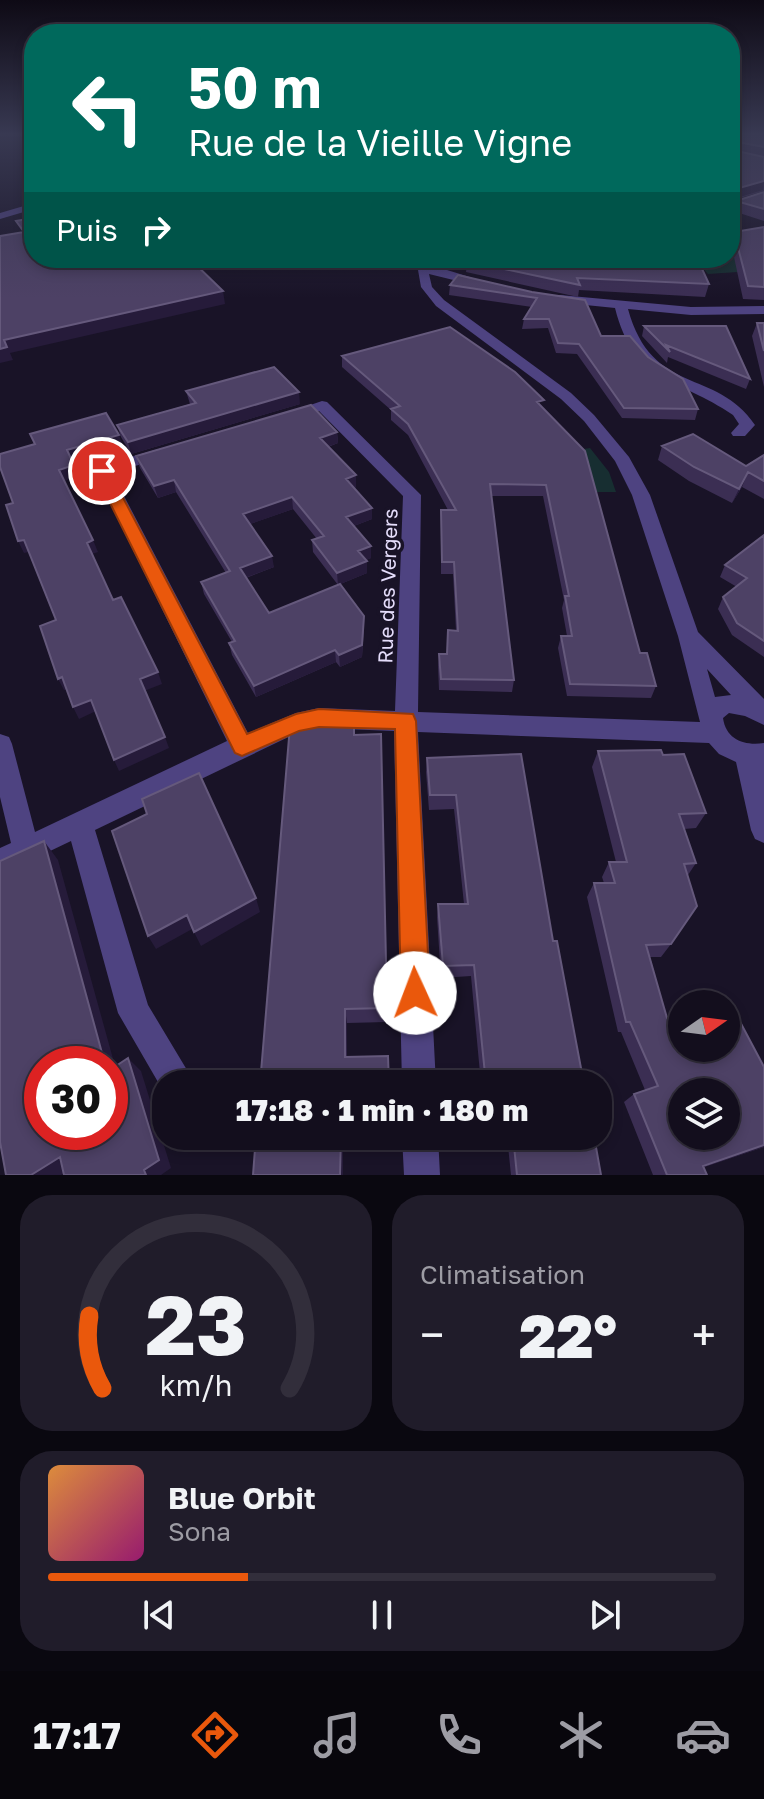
<!DOCTYPE html>
<html lang="fr">
<head>
<meta charset="utf-8">
<style>
  body { margin:0; font-family:"Golos Text",sans-serif; background:#201c2a; color:#f1f3f6; height:100vh; display:flex; flex-direction:column; font-size:30px; white-space:nowrap }
  * { box-sizing:border-box; margin:0 }
  p { font-size:26px; color:#9d9ca4 }
  .icon { flex:none; width:44px; height:44px; fill:none; stroke:currentColor; stroke-width:2; stroke-linecap:round; stroke-linejoin:round }
  .map { position:relative; height:1175px; overflow:hidden }
  .sheet { display:flex; flex-direction:column; gap:20px; padding:20px; background:#0a0810; flex:1 }
  .sheet>* { flex:none }
  .hud { position:absolute; left:24px; top:24px; width:716px; height:244px; border-radius:32px; box-shadow:0 4px 12px #0003,0 0 0 2px #322e3b; background:#00695c; color:#fff; overflow:hidden }
  .needle { width:52px; rotate:76deg }
  .tools { position:absolute; left:668px; top:990px; display:grid; gap:16px }
  .tools a { display:grid; place-items:center; width:72px; height:72px; border-radius:50%; background:#130e1d; box-shadow:0 4px 12px #0003,0 0 0 2px #322e3b; font-size:40px }
  .speed { position:absolute; left:24px; top:1046px; display:flex; gap:16px; font-size:40px; font-weight:700; text-align:center }
  .speed>* { display:grid; place-content:center; width:104px; height:104px; border-radius:50%; background:#130e1d; box-shadow:0 4px 12px #0003,0 0 0 2px #322e3b; line-height:1 }
  .speed .limit { border:12px solid #d22; background:#fff; color:#111 }
  .pin { position:absolute; display:grid; place-items:center; width:68px; height:68px; color:#fff; margin:-34px; border:4px solid #fff; border-radius:50%; box-shadow:0 2px 8px #0007 }
  .me { position:absolute; width:88px; margin:-44px; rotate:358deg; stroke-linejoin:round; filter:drop-shadow(0 0 6px #0008) }
  .turn { display:flex; align-items:center; gap:28px; height:168px; padding:0 32px; font-size:36px }
  .turn .icon { width:104px; height:104px; stroke-width:2.5 }
  .turn b { display:block; font-size:56px; line-height:68px }
  .then { display:flex; align-items:center; height:76px; padding:0 32px; background:#0003; gap:16px; font-size:30px }
  .big { font-size:60px; font-weight:800; line-height:1.1 }
  .sheet .card { flex:1; display:flex; flex-direction:column; justify-content:center; gap:12px; min-width:0; padding:0 28px; border-radius:32px; background:#201c2a }
  .sheet .dial { align-items:center; gap:0 }
  .dial svg { height:208px; overflow:visible; fill:none; stroke:#322e3b; stroke-width:7; stroke-linecap:round; text-anchor:middle }
  .dial text { fill:#f1f3f6; stroke:none }
  .song { display:flex; align-items:center; gap:24px }
  .cover { width:96px; height:96px; border-radius:12px; background:linear-gradient(135deg,hsl(30 70% 55%),hsl(320 70% 35%)) }
  .played { height:8px; border-radius:4px; background:linear-gradient(90deg,#ea580c 30%,#322e3b 30%) }
  .keys { display:flex; justify-content:space-around; direction:ltr }
  .heat { display:flex; justify-content:space-between; align-items:center; font-size:44px; direction:ltr }
  .sheet .tiles { flex:1; display:grid; gap:20px; grid-template-columns:1fr 1fr }
  .card:last-child { grid-column:span 2 }
  .trip { position:absolute; left:152px; top:1070px; width:460px; height:80px; border-radius:32px; background:#130e1d; box-shadow:0 4px 12px #0003,0 0 0 2px #322e3b; font-weight:800; line-height:80px; text-align:center }
  .tab-bar { display:flex; height:128px; justify-content:space-around; align-items:center; background:#08060c; color:#9d9ca4 }
  .tab-bar .icon { width:56px; height:56px }
  .tab-bar .current { color:#ea580c }
  .tab-bar b { font-size:36px; color:#f1f3f6 }
  .map>svg:first-child { display:block }
  .green { fill:#172e31 }
  .lines { fill:none; stroke-linecap:round; stroke-linejoin:round }
  .minor { fill:#4e4381; fill-rule:evenodd }
  .wall { fill:#3b2e53 }
  .shaded-wall { fill:#261b3a }
  .building { fill:#4d4165; stroke:#65597c; stroke-width:2; fill-rule:evenodd }
  .route { fill:#ea580c; stroke:#983908; stroke-width:2 }
  .labels { text-anchor:middle; dominant-baseline:central; stroke-width:7; stroke-linejoin:round; paint-order:stroke }
  .street-label { font-size:20px; fill:#e5ddfb; stroke:#191327 }
</style>
</head>
<body>
<div class="map">
<svg width="764" height="1175" viewBox="0 0 764 1175">
  <rect width="100%" height="100%" fill="#191327"/>
  <!-- green -->
  <path class="green" d="M730,237L764,254L753,271L708,274L694,258H730Z
    M590,448L609,472L616,492H590L548,455Z"/>
  <g class="lines">
    <!-- minor -->
    <path class="minor" d="M764,193V199L730,209V203Z
      M34,203V209L0,219V213Z
      M393,258H408L486,282L488,284L482,287L429,274L432,287L444,300L571,393L594,415L629,457L650,495L698,632L764,699V725L745,716L729,713L723,718C726,740 745,746 764,743V843L755,839L751,830L736,762L719,754L709,743L418,732L436,1084H402L394,731L319,728L299,732L95,830L148,1005L187,1070L182,1082L166,1085L158,1082L118,1013L71,841L0,875V848L11,843L0,797V734L9,737L12,744L35,832L227,741L94,471L96,467L162,448L170,453L168,456L112,473L248,733L296,713L319,708L395,711L403,496L319,411L289,420L281,415L322,401L327,402L421,495L418,712L700,722L678,636L632,495L615,461L584,421L561,399L436,306L421,287L418,270ZM707,669L731,695L715,697Z
      M560,295L691,307L764,306V314L691,315L628,309C652,397 716,367 755,425L745,436H733L731,433L739,424L733,415C678,377 634,384 615,308L556,302V296Z
      M402,1136H438L440,1175H404Z"/>
  </g>
  <!-- wall -->
  <path class="wall" d="M730,134H764V191L730,201Z
    M764,192V221L733,211L736,201Z
    M764,227V300L743,299L731,243L734,232Z
    M455,258H697L709,284L705,297L579,290L578,297L466,272L467,262Z
    M450,285L532,292L601,336L648,357L698,409L695,420L622,418L577,354L556,353L548,328L522,329L524,319L532,307L449,295Z
    M757,323H764V387L752,336Z
    M644,326L750,379L746,389L668,357L667,363L642,336Z
    M342,356L543,408L640,653L656,686L651,698L567,696L558,648L561,636H567L562,608L564,600L543,496H491L514,680L512,692L439,690L438,666L439,654H447L448,630L456,631L453,574H441V510H448L408,435L391,420V410L342,367Z
    M186,391L300,404L131,454L121,437L117,425L190,404Z
    M337,432L338,443L328,447L356,487L354,488L372,519L354,526L371,558L366,560L367,573L338,585L313,552L312,540L317,539L293,509L250,524L274,567L246,578L269,613L364,628L362,657L340,667L336,662L256,697L232,655L229,643L232,642L204,594L201,582L226,573L176,492L158,498L140,468L136,456Z
    M662,446L746,466L764,455V499L742,487L732,503L689,481L658,460Z
    M764,535V657L732,635L718,609L723,597L737,587L720,577L725,565Z
    M354,735L387,1008V1022L347,1023V1057L260,1084Z
    M598,751L663,755L706,813L696,828L684,829L696,863L688,875L671,944L661,957H650L667,1018L764,1067V1147L704,1167L707,1175H653L624,1102L634,1094L645,1090L621,1032H618L587,897L594,883H604L602,877L609,862H616L592,767Z
    M521,754L553,941L584,1084H481L471,976L441,978L437,917L438,904H464L454,809L429,810L426,772L427,758Z
    M507,1136H594L601,1175H511Z"/>
  <!-- shaded-wall -->
  <path class="shaded-wall" d="M764,181L763,190L730,200L732,190Z
    M184,258H209L184,263Z
    M223,291L225,304L10,353L13,360L0,363V349L4,340Z
    M299,392L300,404L131,454L128,442Z
    M337,432L338,443L321,449L320,438Z
    M119,435L123,446L71,461L67,450Z
    M74,465L78,477L64,481L59,470Z
    M748,472L742,487L732,503L739,489Z
    M356,475V487L346,490V479Z
    M174,480L176,492L158,498L154,486Z
    M292,497L293,509L245,526L243,514Z
    M372,508V519L346,529V517Z
    M24,540L29,552L24,553L18,541Z
    M93,540L98,552L92,554L87,543Z
    M371,546V558L359,563L358,551Z
    M272,556L274,567L242,579L240,568Z
    M367,561V573L338,585L337,573Z
    M364,616L362,657L340,667L339,655Z
    M335,650L336,662L256,697L254,686Z
    M158,672L162,684L144,691L140,679Z
    M62,677L68,689L64,690L58,679Z
    M91,700L96,711L79,719L73,707Z
    M165,737L169,748L119,771L114,760Z
    M44,841L58,860L120,1084L110,1075V1064H105Z
    M256,898L260,912L201,946L194,932Z
    M187,915L194,928L156,949L148,936Z
    M345,1009L347,1023L346,1070L345,1057Z
    M128,1058L141,1071L171,1168L161,1175H146L144,1170Z
    M341,1136H343V1175H340Z
    M764,1145V1147L690,1172L703,1166Z
    M60,1157L77,1165L61,1175H31Z"/>
  <!-- building -->
  <path class="building" d="M730,134H764V147L733,141L730,143Z
    M730,144L732,150L764,157V181L732,190L731,199Z
    M764,192V209L736,201Z
    M34,218V258H189L223,291L4,340L7,347L0,349V236L24,232L16,221Z
    M764,227V287L748,286L734,232Z
    M469,258H697L709,284L577,278L580,285L467,261Z
    M458,275L532,292L585,300L601,336H630L648,357L683,379L698,409L624,408L579,344L558,343L549,319H524L537,298L450,285Z
    M757,323H764V351Z
    M644,326H726L750,379L666,345L670,352Z
    M450,327L515,372L544,400L537,402L585,451L640,653H647L656,686L570,684L561,636H572L565,596H569L546,485L490,484L514,680L441,679L439,654H447L448,630L458,631L454,562H442L441,510H456L408,424L391,409L400,406L342,356Z
    M274,367L299,392L128,442L117,425L196,403L186,391Z
    M311,405L337,432L320,438L356,475L346,479L372,508L346,517L371,546L358,551L367,561L337,573L312,540L324,536L292,497L243,514L272,556L240,568L269,613L340,584L364,616L362,645L339,655L335,650L254,686L229,643L235,641L201,582L230,571L174,480L154,486L136,456Z
    M106,413L119,435L67,450L74,465L59,470L93,540L87,543L113,600L121,597L158,672L140,679L165,737L114,760L91,700L73,707L62,677L58,679L40,626L56,620L24,540L18,541L6,505L13,503L0,467V454L35,444L30,434Z
    M693,434L746,466L764,455V481L748,472L739,489L694,467L662,446Z
    M764,535V641L737,623L723,597L747,578L725,565Z
    M354,725V735L381,734L387,1008L345,1009V1057L388,1056L389,1084H260L290,726Z
    M661,750L663,755L684,754L706,813L679,814L696,863L684,864L697,906L671,944L646,945L667,1018L682,1013V1048H726V1004H712L728,999L764,1067V1145L703,1166L707,1175H667L634,1094L658,1086L630,1022H626L594,883H615L609,862H627L598,751ZM682,1092H726V1136H682Z
    M521,754L553,941H557L584,1084H486L474,965L443,966L438,904H468L456,795H430L427,758Z
    M199,773L256,898L194,932L187,915L148,936L112,831L147,814L142,799Z
    M44,841L105,1064H42V1132H110V1070L128,1058L159,1160L144,1170L146,1175H64L60,1157L31,1175H6L0,1142V861Z
    M256,1136H341L340,1175H253Z
    M513,1136H594L601,1175H517Z"/>
  <!-- sky -->
  <linearGradient id="sky" x2="0" y2="1"><stop stop-color="#0e0a15"/><stop offset="0.45" stop-color="#383952"/><stop offset="1" stop-color="#383952" stop-opacity="0"/></linearGradient>
  <rect width="764" height="298" fill="url(#sky)"/>
  <!-- route -->
  <path class="route" d="M102,467L109,471L247,734L296,714L319,709L413,714L416,721L430,993L425,1003L415,1007L405,1003L401,993L395,729L319,727L299,731L242,756L235,753L94,471Z"/>
  <g class="labels">
    <!-- street labels -->
    <g class="street-label">
      <text transform="translate(387 586) rotate(-88)">Rue des Vergers</text>
    </g>
  </g>
</svg>
<div class="tools">
<a><svg class="needle" viewBox="-14 -14 28 28"><path d="M0-13l5 13h-10z" fill="#e53935"/><path d="M0 13l5-13h-10z" fill="#9d9ca4"/></svg></a>
<a><svg class="icon" aria-label="layers" viewBox="0 0 24 24"><path d="M12 4l9 5-9 5-9-5zM3 14l9 5 9-5"/></svg></a>
</div>
<div class="speed"><div class="limit">30</div></div>
<div class="pin" style="left:102px;top:471px;background:#d93025"><svg class="icon" aria-label="arrive" viewBox="0 0 24 24"><path d="M6 21V4h12l-3 4 3 4H6"/></svg></div>
<svg class="me" style="left:415px;top:993px" viewBox="-20 -20 40 40"><circle r="19" fill="#fff"/><path d="M0-13L10 11 0 6-10 11z" fill="#ea580c"/></svg>
<div class="trip">17:18 · 1 min · 180 m</div>
<div class="hud">
<div class="turn"><svg class="icon" aria-label="left" viewBox="0 0 24 24"><path d="M17 20v-9H6M10 6l-5 5 5 5"/></svg><div><b>50 m</b>Rue de la Vieille Vigne</div></div>
<div class="then">Puis<svg class="icon" aria-label="right" viewBox="0 0 24 24"><path d="M7 20v-9h11M14 6l5 5-5 5"/></svg></div>
</div>
</div>
<section class="sheet">
<div class="tiles">
<div class="card dial"><svg viewBox="0 0 100 80">
<path d="M14 69A42 42 0 1 1 86 69"/>
<path d="M14 69A42 42 0 0 1 9 41" stroke="#ea580c"/>
<text x="50" y="56" font-size="32" font-weight="700">23</text>
<text x="50" y="72" font-size="11">km/h</text>
</svg></div>
<div class="card"><p>Climatisation</p>
<div class="heat"><a>−</a><b class="big">22°</b><a>+</a></div>
</div>
<div class="card">
<div class="song"><i class="cover"></i><div><b>Blue Orbit</b><p>Sona</p></div></div>
<div class="played"></div>
<div class="keys"><svg class="icon" aria-label="previous" viewBox="0 0 24 24"><path d="M18 5L8 12l10 7zM5 5v14"/></svg><svg class="icon" aria-label="pause" viewBox="0 0 24 24"><path d="M8 5v14M16 5v14"/></svg><svg class="icon" aria-label="next" viewBox="0 0 24 24"><path d="M6 5l10 7-10 7zM19 5v14"/></svg></div>
</div>
</div>
</section>
<nav class="tab-bar">
<b>17:17</b>
<svg class="icon current" aria-label="directions" viewBox="0 0 24 24"><path d="M12 3l9 9-9 9-9-9zM9 14v-3h6M13 9l2 2-2 2"/></svg>
<svg class="icon" aria-label="music" viewBox="0 0 24 24"><path d="M9 18V5l10-2v13"/><circle cx="6" cy="18" r="3"/><circle cx="16" cy="16" r="3"/></svg>
<svg class="icon" aria-label="phone" viewBox="0 0 24 24"><path d="M5 4h4l2 5-3 2q2 4 5 5l2-3 5 2v4C11 20 4 13 5 4z"/></svg>
<svg class="icon" aria-label="climate" viewBox="0 0 24 24"><path d="M12 3v18M4 7l16 10M4 17L20 7"/></svg>
<svg class="icon" aria-label="car" viewBox="0 0 24 24"><path d="M5 17H2v-5l4-1 3-4h7l3 4 3 1v5h-3M9 17h6M6 11h13"/><circle cx="7" cy="17" r="2"/><circle cx="17" cy="17" r="2"/></svg>
</nav>
</body>
</html>
